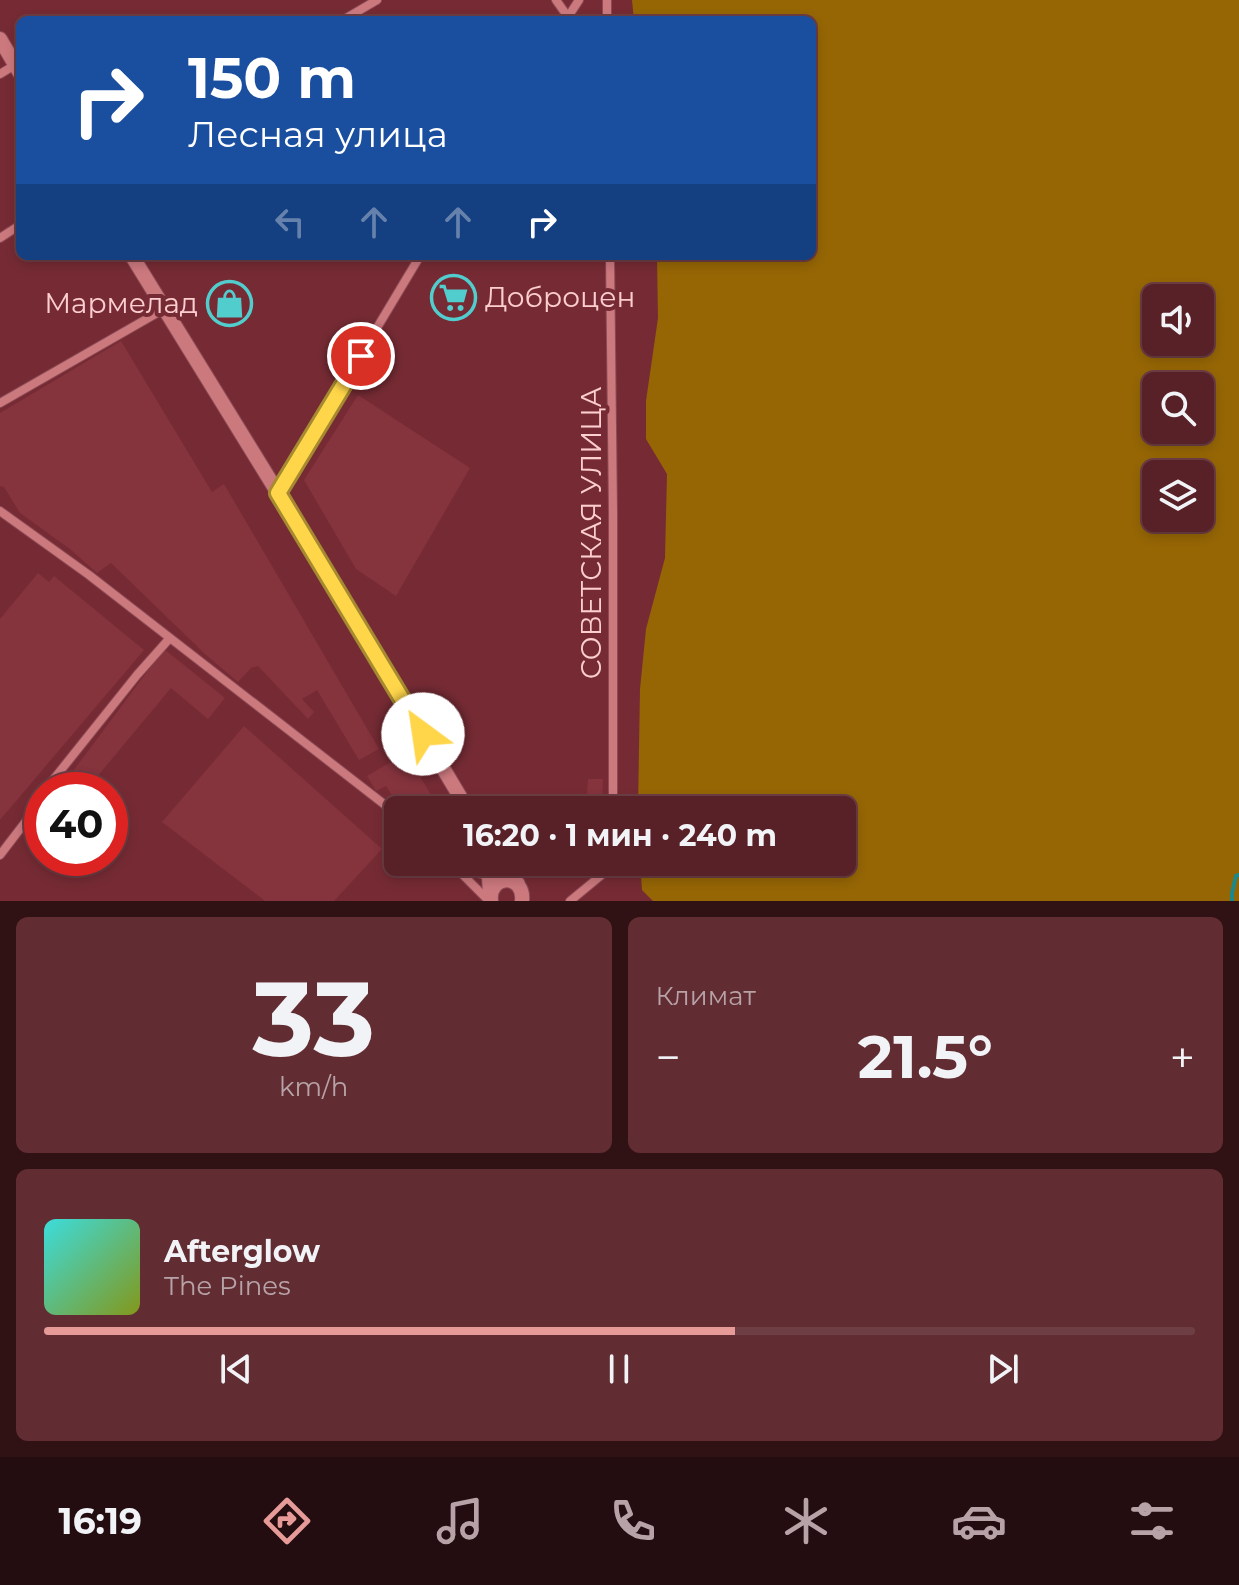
<!DOCTYPE html>
<html lang="ru">
<head>
<meta charset="utf-8">
<style>
  body { margin:0; font-family:Montserrat,sans-serif; background:#612d33; color:#f1f3f6; height:100vh; display:flex; flex-direction:column; font-size:30px; white-space:nowrap }
  * { box-sizing:border-box; margin:0 }
  p { font-size:26px; color:#b7a3a7 }
  .icon { flex:none; width:44px; height:44px; fill:none; stroke:currentColor; stroke-width:2; stroke-linecap:round; stroke-linejoin:round }
  .map { position:relative; height:901px; overflow:hidden }
  .details { display:flex; flex-direction:column; gap:16px; padding:16px; background:#301215; flex:1 }
  .details>* { flex:none }
  .hud { position:absolute; left:16px; top:16px; width:800px; height:244px; border-radius:12px; box-shadow:0 4px 12px #0003,0 0 0 2px #6d3e44; background:#1a4fa0; color:#fff; overflow:hidden }
  .buttons { position:absolute; left:1142px; top:284px; display:grid; gap:16px }
  .buttons a { display:grid; place-items:center; width:72px; height:72px; border-radius:12px; background:#582027; box-shadow:0 4px 12px #0003,0 0 0 2px #6d3e44; font-size:40px }
  .speed { position:absolute; left:24px; top:772px; display:flex; gap:16px; font-size:40px; font-weight:700; text-align:center }
  .speed>* { display:grid; place-content:center; width:104px; height:104px; border-radius:50%; background:#582027; box-shadow:0 4px 12px #0003,0 0 0 2px #6d3e44; line-height:1 }
  .speed .limit { border:12px solid #d22; background:#fff; color:#111 }
  .pin { position:absolute; display:grid; place-items:center; width:68px; height:68px; color:#fff; margin:-34px; border:4px solid #fff; border-radius:50%; box-shadow:0 2px 8px #0007 }
  .me { position:absolute; width:88px; margin:-44px; rotate:329deg; stroke-linejoin:round; filter:drop-shadow(0 0 6px #0008) }
  .turn { display:flex; align-items:center; gap:28px; height:168px; padding:0 40px; font-size:36px }
  .turn .icon { width:104px; height:104px; stroke-width:2.5 }
  .turn b { display:block; font-size:56px; line-height:68px }
  .lanes { display:flex; align-items:center; height:76px; padding:0 40px; background:#0003; justify-content:center; gap:40px; direction:ltr }
  .lanes .off { opacity:.35 }
  .big { font-size:60px; font-weight:700; line-height:1.1 }
  .details .widget { flex:1; display:flex; flex-direction:column; justify-content:center; gap:12px; min-width:0; padding:0 28px; border-radius:12px; background:#612d33 }
  .details .dial { align-items:center; gap:0 }
  .dial b { font-size:104px; line-height:1 }
  .song { display:flex; align-items:center; gap:24px }
  .cover { width:96px; height:96px; border-radius:12px; background:linear-gradient(135deg,hsl(180 70% 55%),hsl(70 70% 35%)) }
  .played { height:8px; border-radius:4px; background:linear-gradient(90deg,#e69b98 60%,#6d3e44 60%) }
  .keys { display:flex; justify-content:space-around; direction:ltr }
  .heat { display:flex; justify-content:space-between; align-items:center; font-size:44px; direction:ltr }
  .details .tiles { flex:1; display:grid; gap:16px; grid-template-columns:1fr 1fr }
  .widget:last-child { grid-column:span 2 }
  .trip { position:absolute; left:384px; top:796px; width:472px; height:80px; border-radius:12px; background:#582027; box-shadow:0 4px 12px #0003,0 0 0 2px #6d3e44; font-weight:700; line-height:80px; text-align:center }
  .menu { display:flex; height:128px; justify-content:space-around; align-items:center; background:#230d10; color:#b7a3a7 }
  .menu .icon { width:56px; height:56px }
  .menu .current { color:#e69b98 }
  .menu b { font-size:36px; color:#f1f3f6 }
  .map>svg:first-child { display:block }
  .built { fill:#85333d }
  .forest { fill:#966605; fill-rule:evenodd }
  .lines { fill:none; stroke-linecap:round; stroke-linejoin:round }
  .stream { stroke:#1d8889; stroke-width:4 }
  .minor-casing { stroke:#8b4a55; stroke-width:10 }
  .tertiary-casing { stroke:#8b4a55; stroke-width:16 }
  .minor { stroke:#cc797e; stroke-width:8 }
  .tertiary { stroke:#cc797e; stroke-width:14 }
  .route-casing { stroke:#a68a30; stroke-width:20 }
  .route { stroke:#ffd54a; stroke-width:14 }
  .labels { text-anchor:middle; dominant-baseline:central; stroke-width:8; stroke-linejoin:round; paint-order:stroke }
  .poi-label { font-size:28px; fill:#fccecf; stroke:#762b34; text-anchor:start }
  .street-label { font-size:28px; fill:#fccecf; stroke:#762b34 }
</style>
</head>
<body>
<div class="map">
<svg width="1239" height="901" viewBox="0 0 1239 901">
  <rect width="100%" height="100%" fill="#762b34"/>
  <!-- built -->
  <path class="built" d="M121,341L212,492L224,484L379,749L359,760L317,690L302,699L314,712L308,719L258,666L251,668L238,682L205,654L111,563L97,573L70,549L20,513L4,487L0,486V413Z
    M358,395L470,468L396,596L356,569L304,480Z
    M38,573L49,582L54,576L144,650L0,820V619Z
    M164,649L225,698L208,719L171,688L86,790H59Z
    M244,726L382,849L334,901H265L162,822Z
    M406,753L434,800L419,810H401L386,786L376,791L367,776Z
    M588,779H603L602,809L586,808Z"/>
  <!-- forest -->
  <path class="forest" d="M632,0H1239V901H653L642,890L640,862H842V810H638L640,689L646,629L665,558L667,474L646,439V401L658,318L657,256H812V20H634ZM1156,298H1200V342H1156ZM1156,386H1200V430H1156ZM1156,474H1200V518H1156Z"/>
  <g class="lines">
    <!-- stream -->
    <path class="stream" d="M1232,901V893L1236,876L1239,875"/>
    <defs>
      <path id="minor" d="M556,0L568,17
        M607,0V20
        M343,20L377,0
        M566,20L579,0
        M0,74L15,65
        M0,238L20,225
        M610,256L613,514V810
        M0,403L164,309
        M278,493L420,256
        M0,511L89,575L398,815
        M45,790L137,675L169,639
        M0,855L30,816V811L42,794
        M450,862L489,901
        M457,862L469,870L490,877
        M570,901L604,873L610,862"/>
      <path id="tertiary" d="M0,39L20,73
        M132,256L302,532L468,810
        M488,862L490,893
        M502,862L518,884
        M491,901C488,874 525,873 522,901"/>
    </defs>
    <!-- minor casing -->
    <use href="#minor" class="minor-casing"/>
    <!-- tertiary casing -->
    <use href="#tertiary" class="tertiary-casing"/>
    <!-- minor -->
    <use href="#minor" class="minor"/>
    <!-- tertiary -->
    <use href="#tertiary" class="tertiary"/>
  </g>
  <g class="lines">
    <defs>
      <path id="route" d="M361,356L278,493L423,734"/>
    </defs>
    <!-- route casing -->
    <use href="#route" class="route-casing"/>
    <!-- route -->
    <use href="#route" class="route"/>
  </g>
  <!-- icons -->
  <defs>
    <symbol id="supermarket-ring" viewBox="-11 -11 22 22"><circle r="9.5" fill="#762b34" stroke="#52cdce" stroke-width="1.5"/><path d="M-6-5.5h2.5l.6 2H6L4.5 2H-2.5L-4.4-4H-6ZM-1.5 3.2a1.3 1.3 0 1 0 .1 0ZM3 3.2a1.3 1.3 0 1 0 .1 0Z" fill="#52cdce"/></symbol>
    <symbol id="shop-ring" viewBox="-11 -11 22 22"><circle r="9.5" fill="#762b34" stroke="#52cdce" stroke-width="1.5"/><path d="M-5-2.5h2.3a2.7 3.5 0 0 1 5.4 0H5L5.5 6h-11ZM-1.5-2.5h3a1.5 2.3 0 0 0-3 0Z" fill="#52cdce"/></symbol>
  </defs>
  <g fill-rule="evenodd">
    <use href="#supermarket-ring" x="428" y="272" width="51" height="51"/>
    <use href="#shop-ring" x="204" y="278" width="51" height="51"/>
  </g>
  <g class="labels">
    <!-- poi labels -->
    <g class="poi-label">
      <text x="485" y="297">Доброцен</text>
      <text x="198" y="303" text-anchor="end">Мармелад</text>
    </g>
    <!-- street labels -->
    <g class="street-label">
      <text transform="translate(591 533) rotate(-90)">СОВЕТСКАЯ УЛИЦА</text>
    </g>
  </g>
</svg>
<div class="buttons">
<a><svg class="icon" aria-label="sound" viewBox="0 0 24 24"><path d="M4 9h4l5-4v14l-5-4H4zM17 9q2 3 0 6"/></svg></a>
<a><svg class="icon" aria-label="search" viewBox="0 0 24 24"><circle cx="10" cy="10" r="6"/><path d="M15 15l6 6"/></svg></a>
<a><svg class="icon" aria-label="layers" viewBox="0 0 24 24"><path d="M12 4l9 5-9 5-9-5zM3 14l9 5 9-5"/></svg></a>
</div>
<div class="speed"><div class="limit">40</div></div>
<div class="pin" style="left:361px;top:356px;background:#d93025"><svg class="icon" aria-label="arrive" viewBox="0 0 24 24"><path d="M6 21V4h12l-3 4 3 4H6"/></svg></div>
<svg class="me" style="left:423px;top:734px" viewBox="-20 -20 40 40"><circle r="19" fill="#fff"/><path d="M0-13L10 11 0 6-10 11z" fill="#ffd54a"/></svg>
<div class="trip">16:20 · 1 мин · 240 m</div>
<div class="hud">
<div class="turn"><svg class="icon" aria-label="right" viewBox="0 0 24 24"><path d="M7 20v-9h11M14 6l5 5-5 5"/></svg><div><b>150 m</b>Лесная улица</div></div>
<div class="lanes"><svg class="icon off" aria-label="left" viewBox="0 0 24 24"><path d="M17 20v-9H6M10 6l-5 5 5 5"/></svg><svg class="icon off" aria-label="ahead" viewBox="0 0 24 24"><path d="M12 20V5M6 11l6-6 6 6"/></svg><svg class="icon off" aria-label="ahead" viewBox="0 0 24 24"><path d="M12 20V5M6 11l6-6 6 6"/></svg><svg class="icon" aria-label="right" viewBox="0 0 24 24"><path d="M7 20v-9h11M14 6l5 5-5 5"/></svg></div>
</div>
</div>
<section class="details">
<div class="tiles">
<div class="widget dial"><b>33</b><p>km/h</p></div>
<div class="widget"><p>Климат</p>
<div class="heat"><a>−</a><b class="big">21.5°</b><a>+</a></div>
</div>
<div class="widget">
<div class="song"><i class="cover"></i><div><b>Afterglow</b><p>The Pines</p></div></div>
<div class="played"></div>
<div class="keys"><svg class="icon" aria-label="previous" viewBox="0 0 24 24"><path d="M18 5L8 12l10 7zM5 5v14"/></svg><svg class="icon" aria-label="pause" viewBox="0 0 24 24"><path d="M8 5v14M16 5v14"/></svg><svg class="icon" aria-label="next" viewBox="0 0 24 24"><path d="M6 5l10 7-10 7zM19 5v14"/></svg></div>
</div>
</div>
</section>
<nav class="menu">
<b>16:19</b>
<svg class="icon current" aria-label="directions" viewBox="0 0 24 24"><path d="M12 3l9 9-9 9-9-9zM9 14v-3h6M13 9l2 2-2 2"/></svg>
<svg class="icon" aria-label="music" viewBox="0 0 24 24"><path d="M9 18V5l10-2v13"/><circle cx="6" cy="18" r="3"/><circle cx="16" cy="16" r="3"/></svg>
<svg class="icon" aria-label="phone" viewBox="0 0 24 24"><path d="M5 4h4l2 5-3 2q2 4 5 5l2-3 5 2v4C11 20 4 13 5 4z"/></svg>
<svg class="icon" aria-label="climate" viewBox="0 0 24 24"><path d="M12 3v18M4 7l16 10M4 17L20 7"/></svg>
<svg class="icon" aria-label="car" viewBox="0 0 24 24"><path d="M5 17H2v-5l4-1 3-4h7l3 4 3 1v5h-3M9 17h6M6 11h13"/><circle cx="7" cy="17" r="2"/><circle cx="17" cy="17" r="2"/></svg>
<svg class="icon" aria-label="filters" viewBox="0 0 24 24"><path d="M4 7h16M4 17h16"/><circle cx="9" cy="7" r="2"/><circle cx="15" cy="17" r="2"/></svg>
</nav>
</body>
</html>
